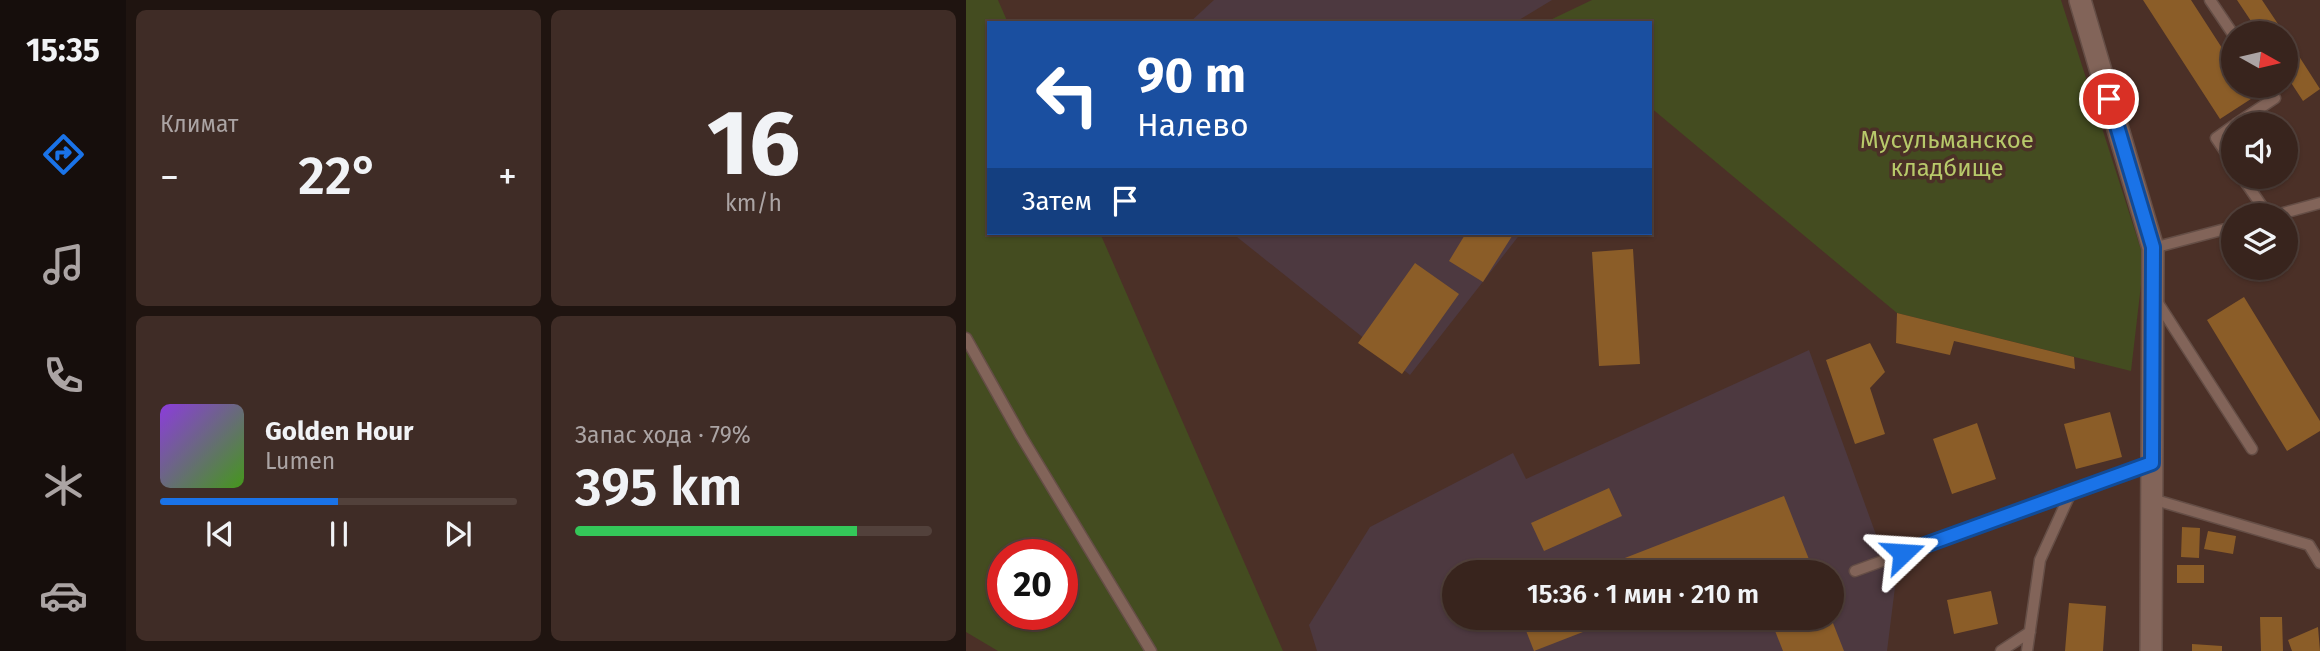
<!DOCTYPE html>
<html lang="ru">
<head>
<meta charset="utf-8">
<style>
  body { margin:0; font-family:"Fira Sans",sans-serif; background:#3f2c26; color:#f1f3f6; height:100vh; display:flex; flex-direction:column; font-size:26px; white-space:nowrap }
  * { box-sizing:border-box; margin:0 }
  p { font-size:23px; color:#aba4a4 }
  .icon { flex:none; width:38px; height:38px; fill:none; stroke:currentColor; stroke-width:2; stroke-linecap:round; stroke-linejoin:round }
  .map { position:relative; flex:1; overflow:hidden }
  .sheet { display:flex; flex-direction:column; gap:10px; padding:10px; background:#1f1410; width:840px }
  .sheet>* { flex:none }
  .banner { position:absolute; left:21px; top:21px; width:665px; height:214px; border-radius:0px; box-shadow:0 2px 5px #0004,0 0 0 2px #52413b; background:#1a4fa0; color:#fff; overflow:hidden }
  .needle { width:46px; rotate:98deg }
  .fabs { position:absolute; left:1255px; top:21px; display:grid; gap:14px }
  .fabs a { display:grid; place-items:center; width:77px; height:77px; border-radius:50%; background:#38241d; box-shadow:0 2px 5px #0004,0 0 0 2px #52413b; font-size:35px }
  .speed { position:absolute; left:21px; top:539px; display:flex; gap:14px; font-size:35px; font-weight:700; text-align:center }
  .speed>* { display:grid; place-content:center; width:91px; height:91px; border-radius:50%; background:#38241d; box-shadow:0 2px 5px #0004,0 0 0 2px #52413b; line-height:1 }
  .speed .limit { border:10px solid #d22; background:#fff; color:#111 }
  .pin { position:absolute; display:grid; place-items:center; width:60px; height:60px; color:#fff; margin:-30px; border:4px solid #fff; border-radius:50%; box-shadow:0 2px 7px #0007 }
  .me { position:absolute; width:77px; margin:-38px; rotate:70deg; stroke-linejoin:round; filter:drop-shadow(0 0 5px #0008) }
  .turn { display:flex; align-items:center; gap:24px; height:147px; padding:0 35px; font-size:32px }
  .turn .icon { width:91px; height:91px; stroke-width:2.5 }
  .turn b { display:block; font-size:49px; line-height:60px }
  .then { display:flex; align-items:center; height:66px; padding:0 35px; background:#0003; gap:14px; font-size:26px }
  .big { font-size:52px; font-weight:600; line-height:1.1 }
  .sheet .tile { flex:1; display:flex; flex-direction:column; justify-content:center; gap:10px; min-width:0; padding:0 24px; border-radius:10px; background:#3f2c26 }
  .sheet .dial { align-items:center; gap:0 }
  .dial b { font-size:91px; line-height:1 }
  .song { display:flex; align-items:center; gap:21px }
  .cover { width:84px; height:84px; border-radius:10px; background:linear-gradient(135deg,hsl(270 70% 55%),hsl(100 70% 35%)) }
  .played { height:7px; border-radius:4px; background:linear-gradient(90deg,#1a73e8 50%,#52413b 50%) }
  .keys { display:flex; justify-content:space-around; direction:ltr }
  .heat { display:flex; justify-content:space-between; align-items:center; font-size:38px; direction:ltr }
  .charge { height:10px; border-radius:5px; background:linear-gradient(90deg,#34c759 79%,#52413b 0) }
  .sheet .tiles { flex:1; display:grid; gap:10px; grid-template-columns:repeat(2,1fr) }
  .trip { position:absolute; left:476px; top:560px; width:402px; height:70px; border-radius:35px; background:#38241d; box-shadow:0 2px 5px #0004,0 0 0 2px #52413b; font-weight:600; line-height:70px; text-align:center }
  main { display:flex; flex:1; min-height:0 }
  .tabs { display:flex; flex-direction:column; width:126px; justify-content:space-around; align-items:center; background:#160e0c; color:#aba4a4 }
  .tabs .icon { width:49px; height:49px }
  .tabs .on { color:#1a73e8 }
  .tabs b { font-size:32px; color:#f1f3f6 }
  .map>svg:first-child { display:block }
  .industrial { fill:#4d3940; fill-rule:evenodd }
  .green { fill:#444c20; fill-rule:evenodd }
  .building { fill:#8b5d28 }
  .lines { fill:none; stroke-linecap:round; stroke-linejoin:round }
  .lane-casing { stroke:#654e46; stroke-width:13 }
  .street-casing { stroke:#654e46; stroke-width:24 }
  .lane { stroke:#826459; stroke-width:10 }
  .street { stroke:#826459; stroke-width:21 }
  .route-casing { stroke:#114b97; stroke-width:18 }
  .route { stroke:#1a73e8; stroke-width:12 }
  .labels { text-anchor:middle; dominant-baseline:central; stroke-width:7; stroke-linejoin:round; paint-order:stroke }
  .park-label { font-size:24px; fill:#b7c96a; stroke:#4b3027 }
</style>
</head>
<body>
<main>
<nav class="tabs">
<b>15:35</b>
<svg class="icon on" aria-label="directions" viewBox="0 0 24 24"><path d="M12 3l9 9-9 9-9-9zM9 14v-3h6M13 9l2 2-2 2"/></svg>
<svg class="icon" aria-label="music" viewBox="0 0 24 24"><path d="M9 18V5l10-2v13"/><circle cx="6" cy="18" r="3"/><circle cx="16" cy="16" r="3"/></svg>
<svg class="icon" aria-label="phone" viewBox="0 0 24 24"><path d="M5 4h4l2 5-3 2q2 4 5 5l2-3 5 2v4C11 20 4 13 5 4z"/></svg>
<svg class="icon" aria-label="climate" viewBox="0 0 24 24"><path d="M12 3v18M4 7l16 10M4 17L20 7"/></svg>
<svg class="icon" aria-label="car" viewBox="0 0 24 24"><path d="M5 17H2v-5l4-1 3-4h7l3 4 3 1v5h-3M9 17h6M6 11h13"/><circle cx="7" cy="17" r="2"/><circle cx="17" cy="17" r="2"/></svg>
</nav>
<section class="sheet">
<div class="tiles">
<div class="tile"><p>Климат</p>
<div class="heat"><a>−</a><b class="big">22°</b><a>+</a></div>
</div>
<div class="tile dial"><b>16</b><p>km/h</p></div>
<div class="tile">
<div class="song"><i class="cover"></i><div><b>Golden Hour</b><p>Lumen</p></div></div>
<div class="played"></div>
<div class="keys"><svg class="icon" aria-label="previous" viewBox="0 0 24 24"><path d="M18 5L8 12l10 7zM5 5v14"/></svg><svg class="icon" aria-label="pause" viewBox="0 0 24 24"><path d="M8 5v14M16 5v14"/></svg><svg class="icon" aria-label="next" viewBox="0 0 24 24"><path d="M6 5l10 7-10 7zM19 5v14"/></svg></div>
</div>
<div class="tile"><p>Запас хода · 79%</p><b class="big">395 km</b><div class="charge"></div></div>
</div>
</section>
<div class="map">
<svg width="1354" height="651" viewBox="0 0 1354 651">
  <rect width="100%" height="100%" fill="#4b3027"/>
  <!-- industrial -->
  <path class="industrial" d="M248,0H586L548,23H223Z
    M266,233H555L444,375Z
    M843,350L929,587L921,651H351L343,625L404,527L547,453L560,479ZM488,572H866V618H488Z"/>
  <!-- green -->
  <path class="green" d="M0,0H32L42,23H23V233H134L317,651H32L0,632ZM37,555H96V614H37Z
    M626,0H1095L1178,259L1165,371L931,313L684,107V23L582,21Z"/>
  <!-- building -->
  <path class="building" d="M1177,0H1225L1267,65V86H1280L1288,97L1254,119Z
    M1271,0H1296L1318,33H1293Z
    M1320,36L1354,89L1337,101L1320,75Z
    M500,233H548L517,282L483,261Z
    M667,249L674,364L633,366L626,252Z
    M449,263L493,294L436,374L392,343Z
    M1278,297L1354,421V431L1321,451L1241,320Z
    M931,313L1108,357L1109,369L988,341L984,355L930,343Z
    M904,343L919,372L904,388L919,434L889,444L860,360Z
    M1144,412L1156,457L1110,469L1098,424Z
    M1011,423L1030,479L986,494L967,439Z
    M643,488L656,516L578,551L565,523Z
    M818,496L848,572H623Z
    M1216,527L1234,528L1233,558L1215,557Z
    M1242,531L1270,536L1267,554L1238,549Z
    M1211,565H1238V583H1211Z
    M1025,591L1032,624L988,634L981,600Z
    M1103,603L1140,606L1137,651H1099Z
    M1294,617H1316L1317,651H1295Z
    M555,618H653L568,651Z
    M804,618H865L878,651H817Z
    M1352,627L1354,651H1326L1322,640Z
    M1226,644L1256,646V651H1226Z"/>
  <g class="lines">
    <defs>
      <path id="lane" d="M1244,0L1267,34
        M1270,124L1309,98L1301,86
        M1267,126L1250,138L1267,163
        M1276,177L1302,215
        M1310,215L1354,203
        M1187,248L1267,227
        M1190,300L1286,449
        M0,338L55,436L185,651
        M1186,499L1343,545L1354,563
        M889,571L1186,463
        M1035,651L1064,632
        M1061,651L1074,560L1105,492"/>
      <path id="street" d="M1114,0L1187,248L1185,651"/>
    </defs>
    <!-- lane casing -->
    <use href="#lane" class="lane-casing"/>
    <!-- street casing -->
    <use href="#street" class="street-casing"/>
    <!-- lane -->
    <use href="#lane" class="lane"/>
    <!-- street -->
    <use href="#street" class="street"/>
  </g>
  <g class="lines">
    <defs>
      <path id="route" d="M937,553L1186,463L1187,247L1143,99"/>
    </defs>
    <!-- route casing -->
    <use href="#route" class="route-casing"/>
    <!-- route -->
    <use href="#route" class="route"/>
  </g>
  <g class="labels">
    <!-- park labels -->
    <g class="park-label">
      <text x="981" y="140">Мусульманское<tspan x="981" dy="28">кладбище</tspan></text>
    </g>
  </g>
</svg>
<div class="fabs">
<a><svg class="needle" viewBox="-14 -14 28 28"><path d="M0-13l5 13h-10z" fill="#e53935"/><path d="M0 13l5-13h-10z" fill="#aba4a4"/></svg></a>
<a><svg class="icon" aria-label="sound" viewBox="0 0 24 24"><path d="M4 9h4l5-4v14l-5-4H4zM17 9q2 3 0 6"/></svg></a>
<a><svg class="icon" aria-label="layers" viewBox="0 0 24 24"><path d="M12 4l9 5-9 5-9-5zM3 14l9 5 9-5"/></svg></a>
</div>
<div class="speed"><div class="limit">20</div></div>
<div class="pin" style="left:1143px;top:99px;background:#d93025"><svg class="icon" aria-label="arrive" viewBox="0 0 24 24"><path d="M6 21V4h12l-3 4 3 4H6"/></svg></div>
<svg class="me" style="left:937px;top:553px" viewBox="-20 -20 40 40"><path d="M0-17L14 15 0 8-14 15z" fill="#1a73e8" stroke="#fff" stroke-width="4"/></svg>
<div class="trip">15:36 · 1 мин · 210 m</div>
<div class="banner">
<div class="turn"><svg class="icon" aria-label="left" viewBox="0 0 24 24"><path d="M17 20v-9H6M10 6l-5 5 5 5"/></svg><div><b>90 m</b>Налево</div></div>
<div class="then">Затем<svg class="icon" aria-label="arrive" viewBox="0 0 24 24"><path d="M6 21V4h12l-3 4 3 4H6"/></svg></div>
</div>
</div>
</main>
</body>
</html>
